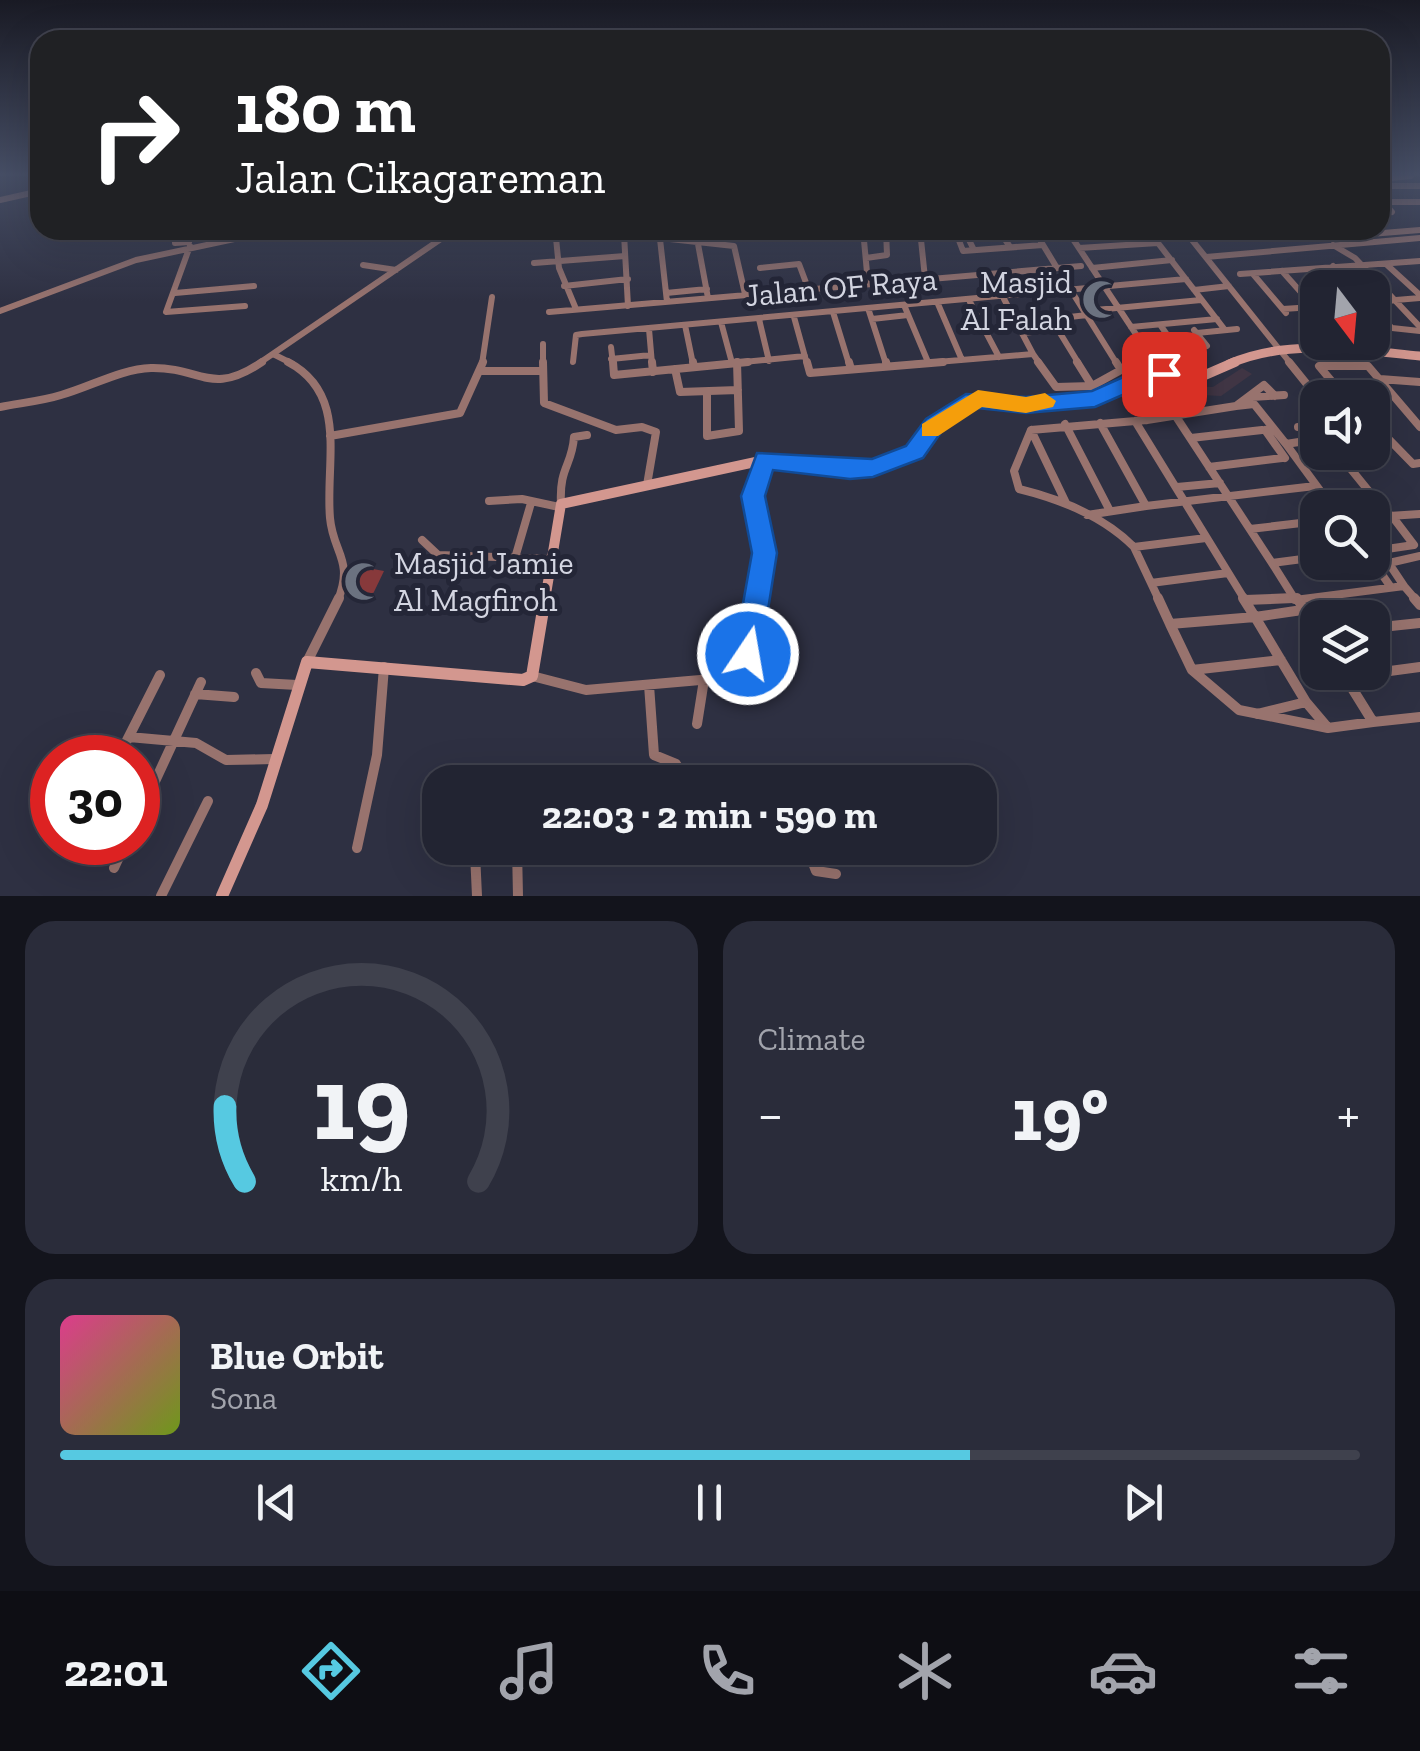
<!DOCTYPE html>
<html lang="en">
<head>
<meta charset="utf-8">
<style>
  body { margin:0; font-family:"Zilla Slab",serif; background:#2a2c3a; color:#f1f3f6; height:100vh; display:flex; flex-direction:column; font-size:38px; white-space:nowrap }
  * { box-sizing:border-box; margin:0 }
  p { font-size:32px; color:#a2a4ac }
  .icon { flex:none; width:55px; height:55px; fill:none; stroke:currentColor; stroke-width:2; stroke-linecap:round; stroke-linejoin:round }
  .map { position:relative; height:896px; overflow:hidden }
  .panel { display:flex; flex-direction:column; gap:25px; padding:25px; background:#13141c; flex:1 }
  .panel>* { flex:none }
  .top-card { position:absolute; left:30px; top:30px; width:1360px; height:210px; border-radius:30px; box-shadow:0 10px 40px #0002,0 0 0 2px #3f414d; background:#202124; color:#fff; overflow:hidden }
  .needle { width:65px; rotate:164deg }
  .tools { position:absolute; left:1300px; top:270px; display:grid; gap:20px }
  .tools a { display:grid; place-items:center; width:90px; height:90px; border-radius:20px; background:#222432; box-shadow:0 10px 40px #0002,0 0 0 2px #3f414d; font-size:50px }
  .speed { position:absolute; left:30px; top:735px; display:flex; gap:20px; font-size:50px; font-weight:700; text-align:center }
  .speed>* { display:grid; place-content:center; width:130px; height:130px; border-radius:50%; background:#222432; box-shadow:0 10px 40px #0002,0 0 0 2px #3f414d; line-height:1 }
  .speed .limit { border:15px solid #d22; background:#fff; color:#111 }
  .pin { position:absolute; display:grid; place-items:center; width:85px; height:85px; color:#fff; margin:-42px; border-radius:20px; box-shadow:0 5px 15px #0006 }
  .me { position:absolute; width:110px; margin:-55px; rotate:12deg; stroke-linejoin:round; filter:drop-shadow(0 0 8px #0008) }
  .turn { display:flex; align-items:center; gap:35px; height:210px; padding:0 40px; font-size:45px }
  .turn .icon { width:130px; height:130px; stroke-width:2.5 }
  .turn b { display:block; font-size:70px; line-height:85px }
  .big { font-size:75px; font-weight:700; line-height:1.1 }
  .panel .widget { flex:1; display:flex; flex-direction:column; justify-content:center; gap:15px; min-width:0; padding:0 35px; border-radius:30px; background:#2a2c3a }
  .panel .dial { align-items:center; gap:0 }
  .dial svg { height:260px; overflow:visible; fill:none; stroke:#3f414d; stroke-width:7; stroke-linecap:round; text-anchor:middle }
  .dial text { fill:#f1f3f6; stroke:none }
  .song { display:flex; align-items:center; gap:30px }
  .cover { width:120px; height:120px; border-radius:15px; background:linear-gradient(135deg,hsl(330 70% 55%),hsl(80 70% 35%)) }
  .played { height:10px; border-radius:5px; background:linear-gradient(90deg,#56c9e1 70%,#3f414d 70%) }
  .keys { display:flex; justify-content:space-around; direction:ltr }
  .heat { display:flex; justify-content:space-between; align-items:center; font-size:55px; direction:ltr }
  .panel .tiles { flex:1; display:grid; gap:25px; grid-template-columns:1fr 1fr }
  .widget:last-child { grid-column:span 2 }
  .trip { position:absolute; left:422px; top:765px; width:575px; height:100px; border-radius:30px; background:#222432; box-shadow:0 10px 40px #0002,0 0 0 2px #3f414d; font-weight:700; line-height:100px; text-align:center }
  .menu { display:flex; height:160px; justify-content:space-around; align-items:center; background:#0e0e14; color:#a2a4ac }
  .menu .icon { width:70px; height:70px }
  .menu .selected { color:#56c9e1 }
  .menu b { font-size:45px; color:#f1f3f6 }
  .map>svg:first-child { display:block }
  .commercial { fill:#403544 }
  .building { fill:#87393b }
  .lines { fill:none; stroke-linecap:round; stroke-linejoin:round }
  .street-far2 { stroke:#98736e; stroke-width:6 }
  .street-far1 { stroke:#98736e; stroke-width:8 }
  .street { stroke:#98736e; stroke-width:10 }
  .secondary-far2 { stroke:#d3978f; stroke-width:9 }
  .secondary-far1 { stroke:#d3978f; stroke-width:10 }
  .secondary { stroke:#d3978f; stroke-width:12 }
  .route { fill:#1a73e8; stroke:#114b97; stroke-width:2.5 }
  .slow { fill:#f59e0b }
  .labels { text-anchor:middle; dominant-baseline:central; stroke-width:10; stroke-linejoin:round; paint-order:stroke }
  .poi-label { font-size:32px; fill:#d3d5e1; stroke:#242637; text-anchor:end }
  .street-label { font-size:32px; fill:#d3d5e1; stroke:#242637 }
</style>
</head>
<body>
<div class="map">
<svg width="1420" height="896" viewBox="0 0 1420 896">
  <rect width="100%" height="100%" fill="#2e3042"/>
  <!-- commercial -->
  <path class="commercial" d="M1242,368L1252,374L1221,396L1159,393L1155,385L1213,387Z"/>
  <!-- building -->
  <path class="building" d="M357,566L384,571L372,596L348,592Z"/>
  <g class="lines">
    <!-- street-far2 -->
    <path class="street-far2" d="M1380,179L1411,176
      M1380,186H1420
      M0,200L40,191
      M1392,212L1383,202H1420
      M175,230V243L189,242
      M863,230L868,283
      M920,230L925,278
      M955,230L963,251L1043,245
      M964,230L974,250
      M999,230L1010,247
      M1034,230L1057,268
      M1067,230L1151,357
      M1148,230L1225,330
      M1184,230L1291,364
      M1313,230L1308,239L1420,230
      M1206,232L1223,230
      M1068,233L1097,230
      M624,234L628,306
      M660,239L667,302
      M698,244L708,298
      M1333,245L1355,258L1420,327
      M190,246L166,312L245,306
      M1079,248L1158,243
      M1206,257L1420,238
      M866,258L887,255L886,230
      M534,263L625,256
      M1386,264L1420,295
      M363,265L396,270
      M1333,266L1352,288
      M760,268L799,264L808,288
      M1092,268L1172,260
      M1282,271L1314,307
      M1240,274L1420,261
      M1253,274L1286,313
      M1342,276L1368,274
      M1319,281L1325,288
      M564,286L628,279
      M1194,290L1229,286
      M1072,292L1117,364
      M175,293L254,286
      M666,293L707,289
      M970,302L999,357
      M1372,302L1420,298
      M938,304L962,360
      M904,305L928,362
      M868,308L886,364
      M576,309L559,268L556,238L624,234L734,246L745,294
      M1283,309L1313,307
      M1372,310L1392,328L1420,331
      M0,311L136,260L277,230
      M1085,311L1201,300
      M549,312L1081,266
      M833,312L849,364
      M794,317L807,364
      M759,319L769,361
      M872,319L908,315
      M1052,320L1079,364
      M721,322L732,363
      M1018,323L1087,315
      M685,325L693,364
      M1161,326L1184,359
      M1131,327L1217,319
      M649,329L652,364
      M1194,330L1207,346
      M1023,333L1058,329
      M1197,333L1237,329
      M543,344V364
      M611,347L613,364
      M1033,354L1040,364
      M275,355L293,364
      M611,359L651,355
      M573,362L576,335L582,334L1186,279
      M258,364L454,230
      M482,364L492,297
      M723,364L805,356
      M913,364L1033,354L1004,299"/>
    <!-- street-far1 -->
    <path class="street-far1" d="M288,362C349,394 325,462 330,518C333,553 354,560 338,600
      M543,362L544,403L616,430L642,427L656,432L647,485
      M613,362L614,375L748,362
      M652,362L653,372
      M693,362L694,367
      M807,362L810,373L943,362
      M849,362L851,369
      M886,362L887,366
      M1038,362L1056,387L1092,386L1121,370L1116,362
      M1077,362L1092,386
      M1289,362L1318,398
      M675,369L680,392L738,390
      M481,371H541
      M1380,379L1420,382
      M1385,387L1339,390L1319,366H1368L1420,427
      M707,392V436L739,431L737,362
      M1252,397L1284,395
      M1236,406L1254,404L1286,444
      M0,407C20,403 42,401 61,395C90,387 121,369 151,368C202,367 210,397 262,362
      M1175,415L1272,563
      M1147,420L1161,406L1198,407
      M1135,421L1245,600
      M1372,422L1413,464L1420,463
      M1065,424L1109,509
      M1298,427L1318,426
      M1031,430L1066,503
      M1265,430L1285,458
      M330,436L460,413L483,362
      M1191,438L1262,430
      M1318,439L1286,444L1333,508
      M1337,452L1389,516L1420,514
      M1209,467L1282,458
      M1177,487L1220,483
      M489,501L522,499L559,507
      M561,504C559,467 572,466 574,437L587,435
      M1146,506L1315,486
      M1087,515L1146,506L1100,423
      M1392,516L1414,545L1380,550L1404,586
      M1250,529L1318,521
      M422,540L438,555L549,559
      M1134,547C1104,517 1060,499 1019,489L1014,471L1031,430L1147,420L1236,406L1264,385L1275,396
      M515,558L531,503
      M1372,560L1390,586
      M1389,563L1420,556
      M1151,583L1134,547L1206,538
      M758,600L765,553L753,497L765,460
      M1159,600L1151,583L1228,573
      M1245,600L1294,598L1272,563L1318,557
      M1295,600L1404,586L1416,600"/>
    <!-- street -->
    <path class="street" d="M1158,598L1170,624
      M1243,598L1255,617L1302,610
      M1297,598L1318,633
      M1414,598L1420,605
      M1245,600L1294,598
      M1372,628L1420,623
      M1281,660L1192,670L1239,710L1328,728
      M307,662L339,598
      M1192,670L1170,624L1255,617L1306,702L1328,728L1373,722
      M1342,672L1373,722L1420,717
      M256,673L261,683L297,685
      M532,676L586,690L723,678L740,672L759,598
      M1345,677L1420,667
      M649,685L654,755L676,764L687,782
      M195,694L234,697
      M1257,714L1306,702
      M697,724L704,680
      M129,737L196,743L226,760L274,759
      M118,758L160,675
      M138,818L201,682
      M357,848L377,755L384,667
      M517,848L518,896
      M778,848L810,855L816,871L836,874
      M475,853L477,896
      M114,868L126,842
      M161,896L208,801"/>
    <!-- secondary-far2 -->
    <path class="secondary-far2" d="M1229,364C1288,338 1358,350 1420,356"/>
    <!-- secondary-far1 -->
    <path class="secondary-far1" d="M545,600L561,504L765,460L850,470L873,468L914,452L934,425L978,399L1026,405L1095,399L1147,376L1205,375L1235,362"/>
    <!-- secondary -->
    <path class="secondary" d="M222,896L262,805L307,662L523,680L532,676L545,598"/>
  </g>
  <!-- sky -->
  <linearGradient id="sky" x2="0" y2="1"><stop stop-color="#191a24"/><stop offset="0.58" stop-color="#464e65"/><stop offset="1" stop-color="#464e65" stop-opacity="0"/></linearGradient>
  <rect width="1420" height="301" fill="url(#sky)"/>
  <!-- route -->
  <path class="route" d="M1164,366L1175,374L1171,379L1150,383L1095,407L1026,413L977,408L942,431L923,458L873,477L850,479L773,470L765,496L777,553L761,654L757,663L748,667L738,663L734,654L752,553L741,496L757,453L872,459L906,446L926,419L966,394L1026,397L1092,391L1139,370Z"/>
  <!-- slow -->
  <path class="slow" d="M978,390L1026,397L1045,393L1056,401L1053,407L1026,413L982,407L938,436H922V424Z"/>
  <!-- icons -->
  <defs>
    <symbol id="mosque-bare" viewBox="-9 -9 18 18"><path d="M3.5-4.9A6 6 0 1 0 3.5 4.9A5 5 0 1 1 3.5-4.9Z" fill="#6b7280" stroke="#242637" stroke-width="2.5" paint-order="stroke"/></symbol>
  </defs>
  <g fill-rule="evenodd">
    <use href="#mosque-bare" x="1074" y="272" width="55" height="55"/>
    <use href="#mosque-bare" x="336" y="554" width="55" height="55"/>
  </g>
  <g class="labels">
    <!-- poi labels -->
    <g class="poi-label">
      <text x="1072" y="282">Masjid<tspan x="1072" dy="37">Al Falah</tspan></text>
      <text x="394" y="563" text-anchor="start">Masjid Jamie<tspan x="394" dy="37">Al Magfiroh</tspan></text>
    </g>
    <!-- street labels -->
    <g class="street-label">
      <text transform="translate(841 287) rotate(-5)">Jalan OF Raya</text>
    </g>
  </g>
</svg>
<div class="tools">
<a><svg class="needle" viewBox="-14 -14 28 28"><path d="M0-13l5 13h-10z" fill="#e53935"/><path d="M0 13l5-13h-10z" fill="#a2a4ac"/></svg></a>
<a><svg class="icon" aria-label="sound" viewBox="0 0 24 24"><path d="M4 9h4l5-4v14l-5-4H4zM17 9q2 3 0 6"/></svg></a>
<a><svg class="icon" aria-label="search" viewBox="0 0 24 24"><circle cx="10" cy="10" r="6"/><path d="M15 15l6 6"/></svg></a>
<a><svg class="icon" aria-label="layers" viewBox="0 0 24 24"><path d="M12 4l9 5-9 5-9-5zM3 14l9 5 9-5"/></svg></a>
</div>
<div class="speed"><div class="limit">30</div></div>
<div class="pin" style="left:1164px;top:374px;background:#d93025"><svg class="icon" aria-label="arrive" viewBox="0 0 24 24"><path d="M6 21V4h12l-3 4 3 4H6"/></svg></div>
<svg class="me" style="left:748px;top:654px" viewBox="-20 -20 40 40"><circle r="17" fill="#1a73e8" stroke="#fff" stroke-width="3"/><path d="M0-11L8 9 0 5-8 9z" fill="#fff"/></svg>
<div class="trip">22:03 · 2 min · 590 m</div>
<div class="top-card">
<div class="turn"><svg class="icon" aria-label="right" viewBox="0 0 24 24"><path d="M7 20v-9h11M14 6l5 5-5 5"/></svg><div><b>180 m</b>Jalan Cikagareman</div></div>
</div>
</div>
<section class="panel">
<div class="tiles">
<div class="widget dial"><svg viewBox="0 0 100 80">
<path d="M14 69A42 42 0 1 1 86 69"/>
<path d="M14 69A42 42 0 0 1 8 46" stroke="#56c9e1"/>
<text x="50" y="56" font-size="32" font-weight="700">19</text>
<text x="50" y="72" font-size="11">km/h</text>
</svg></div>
<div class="widget"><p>Climate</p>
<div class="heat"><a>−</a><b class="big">19°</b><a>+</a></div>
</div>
<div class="widget">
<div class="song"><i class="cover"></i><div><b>Blue Orbit</b><p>Sona</p></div></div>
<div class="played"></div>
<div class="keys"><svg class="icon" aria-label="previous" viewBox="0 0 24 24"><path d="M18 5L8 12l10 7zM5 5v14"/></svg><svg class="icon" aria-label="pause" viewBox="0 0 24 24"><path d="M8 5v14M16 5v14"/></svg><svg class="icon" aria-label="next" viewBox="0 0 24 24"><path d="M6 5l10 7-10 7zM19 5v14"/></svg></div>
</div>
</div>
</section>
<nav class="menu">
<b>22:01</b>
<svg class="icon selected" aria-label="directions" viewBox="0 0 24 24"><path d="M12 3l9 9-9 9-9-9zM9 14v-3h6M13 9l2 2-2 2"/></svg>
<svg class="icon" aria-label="music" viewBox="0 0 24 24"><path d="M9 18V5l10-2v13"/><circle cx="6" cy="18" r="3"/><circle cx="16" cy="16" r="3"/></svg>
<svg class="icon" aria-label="phone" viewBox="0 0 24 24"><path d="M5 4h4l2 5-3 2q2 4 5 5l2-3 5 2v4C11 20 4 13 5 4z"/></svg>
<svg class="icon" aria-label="climate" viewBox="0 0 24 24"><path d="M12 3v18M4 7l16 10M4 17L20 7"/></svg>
<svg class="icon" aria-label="car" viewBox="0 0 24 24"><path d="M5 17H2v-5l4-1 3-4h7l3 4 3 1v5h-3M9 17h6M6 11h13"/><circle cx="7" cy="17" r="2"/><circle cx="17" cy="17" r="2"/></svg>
<svg class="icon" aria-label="filters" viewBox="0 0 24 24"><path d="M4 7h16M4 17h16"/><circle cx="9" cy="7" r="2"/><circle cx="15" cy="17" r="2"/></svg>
</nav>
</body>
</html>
